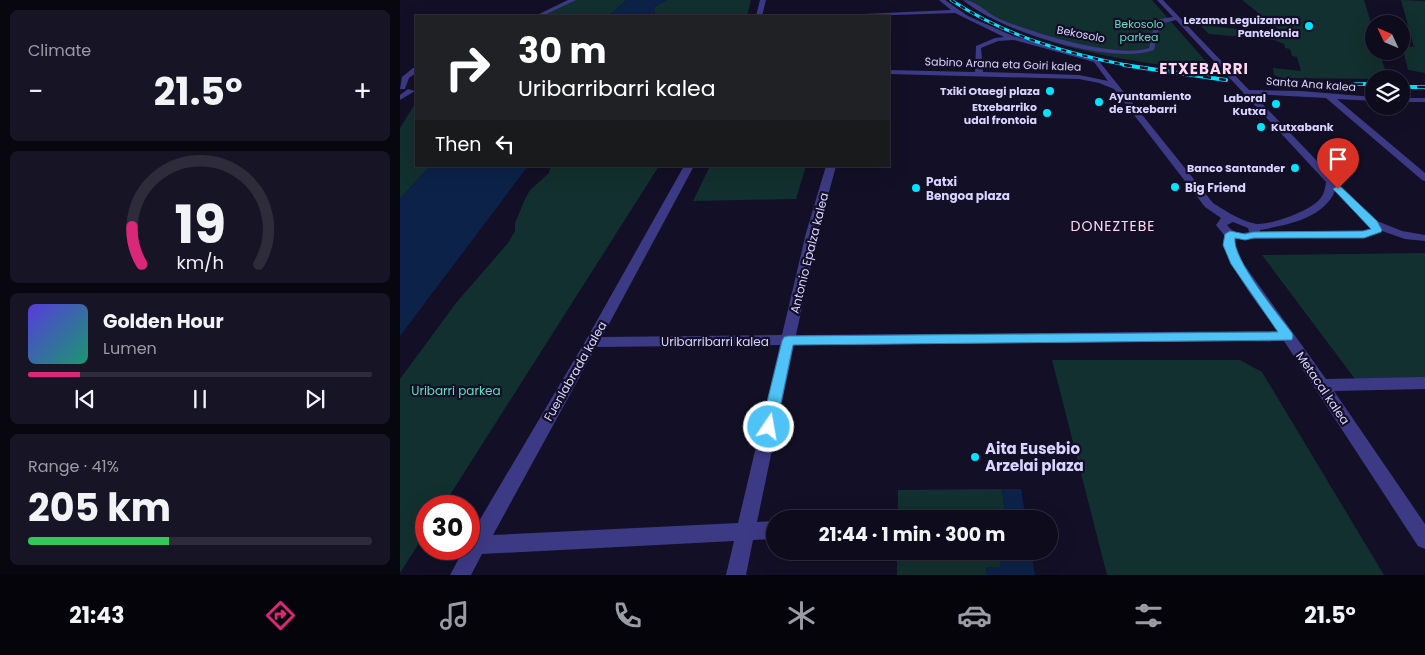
<!DOCTYPE html>
<html lang="en">
<head>
<meta charset="utf-8">
<style>
  body { margin:0; font-family:Poppins,sans-serif; background:#171425; color:#f1f3f6; height:100vh; display:flex; flex-direction:column; font-size:19px; white-space:nowrap }
  * { box-sizing:border-box; margin:0 }
  p { font-size:16px; color:#9b9ba3 }
  .icon { flex:none; width:28px; height:28px; fill:none; stroke:currentColor; stroke-width:2; stroke-linecap:round; stroke-linejoin:round }
  .map { position:relative; flex:1; overflow:hidden }
  .details { display:flex; flex-direction:column; gap:10px; padding:10px; background:#08060f; width:400px }
  .details>* { flex:none }
  .top-card { position:absolute; left:15px; top:15px; width:475px; height:152px; border-radius:0px; box-shadow:0 5px 20px #0002,0 0 0 1px #2e2b3b; background:#202124; color:#fff; overflow:hidden }
  .needle { width:32px; rotate:314deg }
  .tools { position:absolute; left:965px; top:15px; display:grid; gap:10px }
  .tools a { display:grid; place-items:center; width:45px; height:45px; border-radius:50%; background:#0e0b1c; box-shadow:0 5px 20px #0002,0 0 0 1px #2e2b3b; font-size:25px }
  .speed { position:absolute; left:15px; top:495px; display:flex; gap:10px; font-size:25px; font-weight:700; text-align:center }
  .speed>* { display:grid; place-content:center; width:65px; height:65px; border-radius:50%; background:#0e0b1c; box-shadow:0 5px 20px #0002,0 0 0 1px #2e2b3b; line-height:1 }
  .speed .limit { border:8px solid #d22; background:#fff; color:#111 }
  .pin { position:absolute; display:grid; place-items:center; width:42px; height:42px; color:#fff; margin:-51px -21px; border-radius:50% 50% 50% 0; rotate:-45deg; box-shadow:0 0 5px #0007 }
  .pin .icon { rotate:45deg }
  .me { position:absolute; width:55px; margin:-28px; rotate:12deg; stroke-linejoin:round; filter:drop-shadow(0 0 4px #0008) }
  .turn { display:flex; align-items:center; gap:18px; height:105px; padding:0 20px; font-size:22px }
  .turn .icon { width:65px; height:65px; stroke-width:2.5 }
  .turn b { display:block; font-size:35px; line-height:42px }
  .then { display:flex; align-items:center; height:48px; padding:0 20px; background:#0003; gap:10px; font-size:19px }
  .big { font-size:38px; font-weight:700; line-height:1.1 }
  .details .widget { flex:1; display:flex; flex-direction:column; justify-content:center; gap:8px; min-width:0; padding:0 18px; border-radius:8px; background:#171425 }
  .details .dial { align-items:center; gap:0 }
  .dial svg { height:130px; overflow:visible; fill:none; stroke:#2e2b3b; stroke-width:7; stroke-linecap:round; text-anchor:middle }
  .dial text { fill:#f1f3f6; stroke:none }
  .song { display:flex; align-items:center; gap:15px }
  .cover { width:60px; height:60px; border-radius:8px; background:linear-gradient(135deg,hsl(250 70% 55%),hsl(160 70% 35%)) }
  .played { height:5px; border-radius:2px; background:linear-gradient(90deg,#db2777 15%,#2e2b3b 15%) }
  .keys { display:flex; justify-content:space-around; direction:ltr }
  .heat { display:flex; justify-content:space-between; align-items:center; font-size:28px; direction:ltr }
  .charge { height:8px; border-radius:4px; background:linear-gradient(90deg,#34c759 41%,#2e2b3b 0) }
  .trip { position:absolute; left:366px; top:510px; width:292px; height:50px; border-radius:25px; background:#0e0b1c; box-shadow:0 5px 20px #0002,0 0 0 1px #2e2b3b; font-weight:700; line-height:50px; text-align:center }
  .tab-bar { display:flex; height:80px; justify-content:space-around; align-items:center; background:#06040b; color:#9b9ba3 }
  .tab-bar .icon { width:35px; height:35px }
  .tab-bar .current { color:#db2777 }
  .tab-bar b { font-size:22px; color:#f1f3f6 }
  main { display:flex; flex:1; min-height:0 }
  .map>svg:first-child { display:block }
  .green { fill:#12302f }
  .water { fill:#0c2248 }
  .lines { fill:none; stroke-linecap:round; stroke-linejoin:round }
  .minor { fill:#3d3a85; fill-rule:evenodd }
  .rail-far1-casing { stroke:#00e5ff; stroke-width:3 }
  .rail-casing { stroke:#00e5ff; stroke-width:4 }
  .rail-far1 { stroke:#130f26; stroke-width:2; stroke-dasharray:5.5; stroke-linecap:butt }
  .rail { stroke:#130f26; stroke-width:2.5; stroke-dasharray:8; stroke-linecap:butt }
  .route { fill:#4fc3f7; stroke:#337fa1 }
  .poi-dot { fill:#00e5ff; stroke:#130f26; stroke-width:2 }
  .labels { text-anchor:middle; dominant-baseline:central; stroke-width:4.5; stroke-linejoin:round; paint-order:stroke }
  .far-poi-label { font-size:11px; font-weight:bold; fill:#d9d4ff; stroke:#130f26; text-anchor:end }
  .far-park-label { font-size:11px; fill:#5fe0c0; stroke:#130f26 }
  .far-street-label { font-size:11px; fill:#d9d4ff; stroke:#130f26 }
  .poi-label { font-size:12px; font-weight:bold; fill:#d9d4ff; stroke:#130f26; text-anchor:start }
  .street-label { font-size:12px; fill:#d9d4ff; stroke:#130f26 }
  .park-label { font-size:12px; fill:#5fe0c0; stroke:#130f26 }
  .neighbourhood-label { font-size:14px; letter-spacing:1px; fill:#ffd6f0; stroke:#130f26 }
  .far-district-label { font-size:15px; font-weight:bold; letter-spacing:1px; fill:#ffd6f0; stroke:#130f26 }
  .near-poi-label { font-size:15px; font-weight:bold; fill:#d9d4ff; stroke:#130f26; text-anchor:start }
</style>
</head>
<body>
<main>
<section class="details">
<div class="widget"><p>Climate</p>
<div class="heat"><a>−</a><b class="big">21.5°</b><a>+</a></div>
</div>
<div class="widget dial"><svg viewBox="0 0 100 80">
<path d="M14 69A42 42 0 1 1 86 69"/>
<path d="M14 69A42 42 0 0 1 8 46" stroke="#db2777"/>
<text x="50" y="56" font-size="32" font-weight="700">19</text>
<text x="50" y="72" font-size="11">km/h</text>
</svg></div>
<div class="widget">
<div class="song"><i class="cover"></i><div><b>Golden Hour</b><p>Lumen</p></div></div>
<div class="played"></div>
<div class="keys"><svg class="icon" aria-label="previous" viewBox="0 0 24 24"><path d="M18 5L8 12l10 7zM5 5v14"/></svg><svg class="icon" aria-label="pause" viewBox="0 0 24 24"><path d="M8 5v14M16 5v14"/></svg><svg class="icon" aria-label="next" viewBox="0 0 24 24"><path d="M6 5l10 7-10 7zM19 5v14"/></svg></div>
</div>
<div class="widget"><p>Range · 41%</p><b class="big">205 km</b><div class="charge"></div></div>
</section>
<div class="map">
<svg width="1025" height="575" viewBox="0 0 1025 575">
  <rect width="100%" height="100%" fill="#130f26"/>
  <!-- green -->
  <path class="green" d="M173,0H227L208,16H138Z
    M267,0H351L347,16H255L254,7Z
    M563,0H752L816,73C738,62 627,49 563,0Z
    M842,0H964L974,33V51H979L988,79L882,78L874,75L873,68L901,71L897,57L892,56L890,49L885,48L884,44L874,40L809,34L800,25L885,34Z
    M1001,0L1025,1V73L1008,70L1002,46L1014,47Z
    M16,102V166H30L0,199V128Z
    M151,166H259L43,506H26V532L0,573V379L56,303L108,243L115,231V223L125,199L130,190L149,173Z
    M310,166H406L396,199L293,201Z
    M1025,253V378L955,379L862,255Z
    M652,360H840L862,372L984,575H707Z
    M602,489L605,513H588V519H498V490Z
    M497,551H599L601,567H586L587,575H497Z"/>
  <!-- water -->
  <path class="water" d="M227,0H267L254,7L255,16H208Z
    M30,166H128L0,336V199Z
    M602,489H621L626,519H588L587,513H605Z
    M599,551H631L635,575H587L586,567H601Z"/>
  <g class="lines">
    <!-- minor -->
    <path class="minor" d="M168,0H176L142,16H135Z
      M360,0H366L362,16H356Z
      M539,0H545L568,16L613,36L698,60L813,203C824,210 844,223 858,224C874,224 909,211 919,200C924,195 925,189 926,182L776,20L760,24L754,50C711,66 597,30 563,0C576,0 588,14 600,19C632,33 717,59 749,48L755,22L760,19L773,17L757,0H763L849,90L901,91L974,97V101L937,99L1025,173V181L1022,180L926,98L853,94L939,184L977,221L1002,231L1025,235V241L1005,239L982,231L964,237L835,239V245L843,263L926,379L1025,377V389L934,391L1025,524V549L1018,546L884,341L394,345L357,522L375,521V539L353,540L346,575H326L334,541L82,554L71,575H50L64,549H69V538L186,340L284,166H294L202,337L382,335L406,233L426,166H436L418,233L396,335L877,331C862,308 822,262 824,235L816,225L821,218L805,207L714,89L699,83L679,79L489,74V70L575,72L576,46L595,38L604,37L555,13L461,16L464,14L551,10ZM614,40L694,62L708,81L679,75L583,72L581,48L598,41ZM935,191L971,228L963,231L860,232V230C886,225 923,219 935,191ZM833,222L848,228L849,232C840,234 833,233 827,225ZM380,345L338,523L93,535L196,347Z
      M13,68H16V73L9,78L5,89H0L2,77Z
      M8,89L15,91L0,100V95Z
      M1001,98H1025V102H1001Z"/>
    <defs>
      <path id="rail-far1" d="M551,0C606,36 667,54 731,66"/>
      <path id="rail" d="M724,65L826,80
        M955,84H974
        M1001,87H1025"/>
    </defs>
    <!-- rail-far1 casing -->
    <use href="#rail-far1" class="rail-far1-casing"/>
    <!-- rail casing -->
    <use href="#rail" class="rail-casing"/>
    <!-- rail-far1 -->
    <use href="#rail-far1" class="rail-far1"/>
    <!-- rail -->
    <use href="#rail" class="rail"/>
  </g>
  <!-- route -->
  <path class="route" d="M938,186L941,187L977,221L982,230L981,232L964,238H854L845,240L835,238C832,259 878,314 892,333L893,336L892,340L393,345L376,427L374,431L369,433L364,431L361,427L382,341L384,337L388,336L878,332L831,264L823,245L825,234L830,231L845,234L853,232L963,231L971,229L935,191L933,189Z"/>
  <!-- markers -->
  <g class="poi-dot">
    <circle cx="909" cy="26" r="5"/>
    <circle cx="650" cy="91" r="5"/>
    <circle cx="699" cy="102" r="5"/>
    <circle cx="876" cy="104" r="5"/>
    <circle cx="647" cy="113" r="5"/>
    <circle cx="861" cy="127" r="5"/>
    <circle cx="895" cy="168" r="5"/>
    <circle cx="775" cy="187" r="5"/>
    <circle cx="516" cy="188" r="5"/>
    <circle cx="575" cy="457" r="5"/>
  </g>
  <g class="labels">
    <!-- far-poi labels -->
    <g class="far-poi-label">
      <text x="899" y="20">Lezama Leguizamon<tspan x="899" dy="13">Pantelonia</tspan></text>
      <text x="640" y="91">Txiki Otaegi plaza</text>
      <text x="709" y="96" text-anchor="start">Ayuntamiento<tspan x="709" dy="13">de Etxebarri</tspan></text>
      <text x="866" y="98">Laboral<tspan x="866" dy="13">Kutxa</tspan></text>
      <text x="637" y="107">Etxebarriko<tspan x="637" dy="13">udal frontoia</tspan></text>
      <text x="871" y="127" text-anchor="start">Kutxabank</text>
      <text x="885" y="168">Banco Santander</text>
    </g>
    <!-- far-park labels -->
    <g class="far-park-label">
      <text x="739" y="24">Bekosolo<tspan x="739" dy="13">parkea</tspan></text>
    </g>
    <!-- far-street labels -->
    <g class="far-street-label">
      <text transform="translate(681 34) rotate(11)">Bekosolo</text>
      <text transform="translate(603 64) rotate(2)">Sabino Arana eta Goiri kalea</text>
      <text transform="translate(911 84) rotate(4)">Santa Ana kalea</text>
    </g>
    <!-- poi labels -->
    <g class="poi-label">
      <text x="526" y="181">Patxi<tspan x="526" dy="14">Bengoa plaza</tspan></text>
      <text x="785" y="187">Big Friend</text>
    </g>
    <!-- street labels -->
    <g class="street-label">
      <text transform="translate(409 253) rotate(-76)">Antonio Epalza kalea</text>
      <text x="315" y="341">Uribarribarri kalea</text>
      <text transform="translate(175 371) rotate(-60)">Fuenlabrada kalea</text>
      <text transform="translate(923 388) rotate(56)">Metacal kalea</text>
    </g>
    <!-- park labels -->
    <g class="park-label">
      <text x="56" y="390">Uribarri parkea</text>
    </g>
    <!-- neighbourhood labels -->
    <g class="neighbourhood-label">
      <text x="713" y="226">DONEZTEBE</text>
    </g>
    <!-- far-district labels -->
    <g class="far-district-label">
      <text x="804" y="68">ETXEBARRI</text>
    </g>
    <!-- near-poi labels -->
    <g class="near-poi-label">
      <text x="585" y="448">Aita Eusebio<tspan x="585" dy="17">Arzelai plaza</tspan></text>
    </g>
  </g>
</svg>
<div class="tools">
<a><svg class="needle" viewBox="-14 -14 28 28"><path d="M0-13l5 13h-10z" fill="#e53935"/><path d="M0 13l5-13h-10z" fill="#9b9ba3"/></svg></a>
<a><svg class="icon" aria-label="layers" viewBox="0 0 24 24"><path d="M12 4l9 5-9 5-9-5zM3 14l9 5 9-5"/></svg></a>
</div>
<div class="speed"><div class="limit">30</div></div>
<div class="pin" style="left:938px;top:189px;background:#d93025"><svg class="icon" aria-label="arrive" viewBox="0 0 24 24"><path d="M6 21V4h12l-3 4 3 4H6"/></svg></div>
<svg class="me" style="left:369px;top:427px" viewBox="-20 -20 40 40"><circle r="17" fill="#4fc3f7" stroke="#fff" stroke-width="3"/><path d="M0-11L8 9 0 5-8 9z" fill="#fff"/></svg>
<div class="trip">21:44 · 1 min · 300 m</div>
<div class="top-card">
<div class="turn"><svg class="icon" aria-label="right" viewBox="0 0 24 24"><path d="M7 20v-9h11M14 6l5 5-5 5"/></svg><div><b>30 m</b>Uribarribarri kalea</div></div>
<div class="then">Then<svg class="icon" aria-label="left" viewBox="0 0 24 24"><path d="M17 20v-9H6M10 6l-5 5 5 5"/></svg></div>
</div>
</div>
</main>
<nav class="tab-bar">
<b>21:43</b>
<svg class="icon current" aria-label="directions" viewBox="0 0 24 24"><path d="M12 3l9 9-9 9-9-9zM9 14v-3h6M13 9l2 2-2 2"/></svg>
<svg class="icon" aria-label="music" viewBox="0 0 24 24"><path d="M9 18V5l10-2v13"/><circle cx="6" cy="18" r="3"/><circle cx="16" cy="16" r="3"/></svg>
<svg class="icon" aria-label="phone" viewBox="0 0 24 24"><path d="M5 4h4l2 5-3 2q2 4 5 5l2-3 5 2v4C11 20 4 13 5 4z"/></svg>
<svg class="icon" aria-label="climate" viewBox="0 0 24 24"><path d="M12 3v18M4 7l16 10M4 17L20 7"/></svg>
<svg class="icon" aria-label="car" viewBox="0 0 24 24"><path d="M5 17H2v-5l4-1 3-4h7l3 4 3 1v5h-3M9 17h6M6 11h13"/><circle cx="7" cy="17" r="2"/><circle cx="17" cy="17" r="2"/></svg>
<svg class="icon" aria-label="filters" viewBox="0 0 24 24"><path d="M4 7h16M4 17h16"/><circle cx="9" cy="7" r="2"/><circle cx="15" cy="17" r="2"/></svg>
<b>21.5°</b>
</nav>
</body>
</html>
